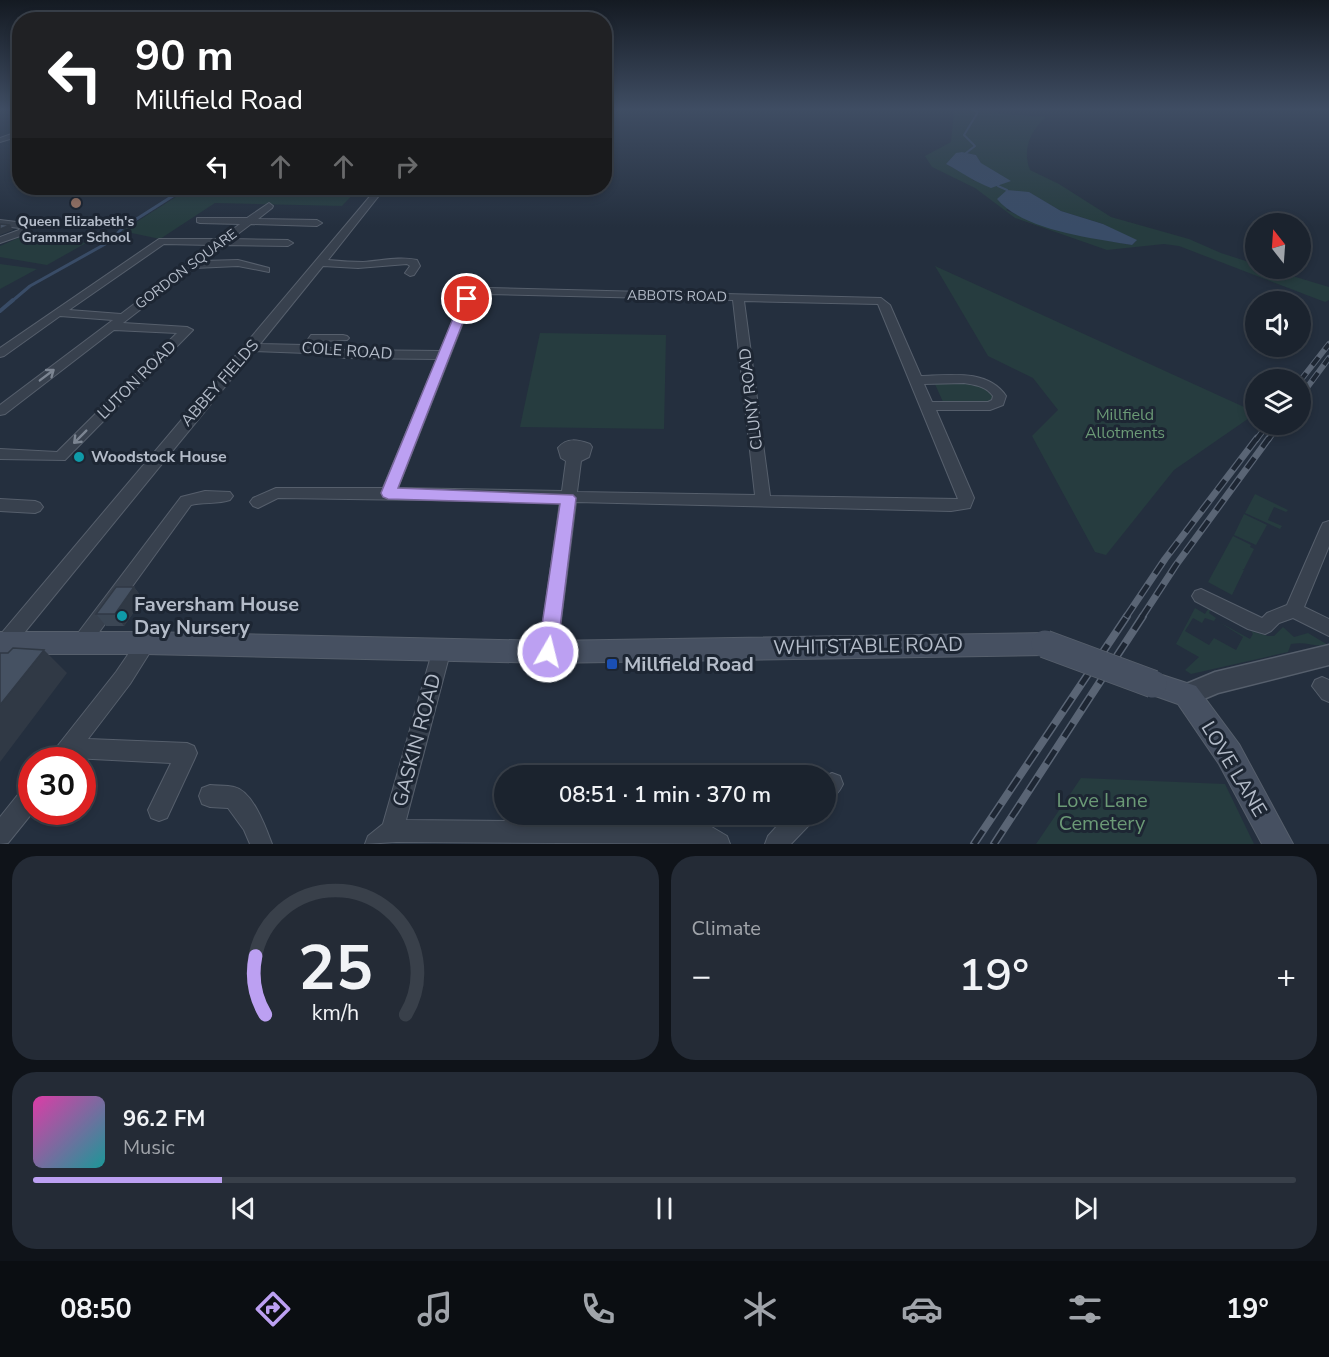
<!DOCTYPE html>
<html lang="en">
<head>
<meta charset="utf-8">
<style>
  body { margin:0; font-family:"Nunito Sans",sans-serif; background:#242b36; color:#f1f3f6; height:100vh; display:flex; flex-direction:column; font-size:22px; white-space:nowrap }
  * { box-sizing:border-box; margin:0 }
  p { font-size:20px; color:#a0a4aa }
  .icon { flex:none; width:33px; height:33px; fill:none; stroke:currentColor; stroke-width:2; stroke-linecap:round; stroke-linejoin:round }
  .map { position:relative; height:844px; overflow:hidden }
  .drawer { display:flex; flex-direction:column; gap:12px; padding:12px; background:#0f1319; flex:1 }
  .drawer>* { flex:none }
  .banner { position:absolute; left:12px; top:12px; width:600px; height:183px; border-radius:24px; box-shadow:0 3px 9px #0003,0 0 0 2px #39404a; background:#202124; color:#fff; overflow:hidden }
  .needle { width:39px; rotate:343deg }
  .buttons { position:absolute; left:1245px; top:213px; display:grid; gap:12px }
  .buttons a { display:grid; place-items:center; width:66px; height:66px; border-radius:50%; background:#1b232e; box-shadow:0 3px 9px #0003,0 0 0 2px #39404a; font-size:30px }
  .speed { position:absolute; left:18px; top:747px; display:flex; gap:12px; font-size:30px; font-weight:700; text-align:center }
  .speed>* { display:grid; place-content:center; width:78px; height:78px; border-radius:50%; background:#1b232e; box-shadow:0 3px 9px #0003,0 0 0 2px #39404a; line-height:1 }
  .speed .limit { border:9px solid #d22; background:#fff; color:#111 }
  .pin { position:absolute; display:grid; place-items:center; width:51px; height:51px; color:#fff; margin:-26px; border:3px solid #fff; border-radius:50%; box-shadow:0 2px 6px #0007 }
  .me { position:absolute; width:66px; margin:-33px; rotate:8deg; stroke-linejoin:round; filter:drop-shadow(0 0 4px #0008) }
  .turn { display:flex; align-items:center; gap:21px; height:126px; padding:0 24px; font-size:27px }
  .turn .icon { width:78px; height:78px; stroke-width:2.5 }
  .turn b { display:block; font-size:42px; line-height:51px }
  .lanes { display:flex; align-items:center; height:57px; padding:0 24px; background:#0003; justify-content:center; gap:30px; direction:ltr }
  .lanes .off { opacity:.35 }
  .big { font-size:45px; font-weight:600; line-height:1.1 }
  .drawer .tile { flex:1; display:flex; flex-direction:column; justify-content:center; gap:9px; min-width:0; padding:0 21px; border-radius:24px; background:#242b36 }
  .drawer .dial { align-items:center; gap:0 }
  .dial svg { height:156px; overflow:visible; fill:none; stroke:#39404a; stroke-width:7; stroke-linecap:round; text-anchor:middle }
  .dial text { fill:#f1f3f6; stroke:none }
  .song { display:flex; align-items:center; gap:18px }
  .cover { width:72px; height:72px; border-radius:9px; background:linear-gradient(135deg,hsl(320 70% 55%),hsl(180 70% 35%)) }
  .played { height:6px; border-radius:3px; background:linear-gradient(90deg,#bca0f2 15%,#39404a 15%) }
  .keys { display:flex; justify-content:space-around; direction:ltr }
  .heat { display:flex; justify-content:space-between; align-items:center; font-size:33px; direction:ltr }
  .drawer .tiles { flex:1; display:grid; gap:12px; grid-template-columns:1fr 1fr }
  .tile:last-child { grid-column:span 2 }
  .trip { position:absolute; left:494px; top:765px; width:342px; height:60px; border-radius:30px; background:#1b232e; box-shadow:0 3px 9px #0003,0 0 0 2px #39404a; font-weight:600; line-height:60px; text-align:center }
  .tab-bar { display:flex; height:96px; justify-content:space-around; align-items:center; background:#0b0e12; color:#a0a4aa }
  .tab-bar .icon { width:42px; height:42px }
  .tab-bar .on { color:#bca0f2 }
  .tab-bar b { font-size:27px; color:#f1f3f6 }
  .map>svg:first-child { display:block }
  .green { fill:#263c3f; fill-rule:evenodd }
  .water { fill:#394c67 }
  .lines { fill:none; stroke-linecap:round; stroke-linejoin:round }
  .stream-far2 { stroke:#394c67; stroke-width:2 }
  .stream-far1 { stroke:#394c67; stroke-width:3 }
  .stream { stroke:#394c67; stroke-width:4 }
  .minor-casing { stroke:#565f6c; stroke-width:2 }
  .tertiary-casing { stroke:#565f6c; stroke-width:3 }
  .secondary-casing { stroke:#565f6c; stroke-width:2 }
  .minor { fill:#38414e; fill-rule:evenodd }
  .tertiary { fill:#38414e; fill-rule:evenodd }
  .secondary { fill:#465061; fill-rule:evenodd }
  .rail-far2-casing { stroke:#5a6575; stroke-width:6 }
  .rail-far1-casing { stroke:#5a6575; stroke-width:7 }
  .rail-casing { stroke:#5a6575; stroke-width:8 }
  .rail-far2 { stroke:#1d2633; stroke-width:4; stroke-dasharray:10; stroke-linecap:butt }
  .rail-far1 { stroke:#1d2633; stroke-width:4.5; stroke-dasharray:13; stroke-linecap:butt }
  .rail { stroke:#1d2633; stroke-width:5; stroke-dasharray:16; stroke-linecap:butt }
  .secondary-bridge-casing { stroke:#565f6c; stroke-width:29; stroke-linecap:butt }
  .secondary-bridge { stroke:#465061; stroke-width:27 }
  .wall { fill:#3b4654 }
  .shaded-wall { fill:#303945 }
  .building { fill:#455162; stroke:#303945; stroke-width:1.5 }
  .oneway { stroke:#7c8592 }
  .route { fill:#bca0f2; stroke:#7a689d; stroke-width:1.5 }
  .education-dot { fill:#8d6e63; stroke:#1d2633; stroke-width:2 }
  .culture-dot { fill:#0f9aa8; stroke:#1d2633; stroke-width:2 }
  .transit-dot { fill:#1a4fb4; stroke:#1d2633; stroke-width:2 }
  .labels { text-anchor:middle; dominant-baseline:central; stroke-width:6; stroke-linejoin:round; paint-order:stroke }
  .far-poi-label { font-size:14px; font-weight:bold; fill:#b4bcc9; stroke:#1d2633 }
  .far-street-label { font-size:14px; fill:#b4bcc9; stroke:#1d2633 }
  .street-label { font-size:16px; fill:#b4bcc9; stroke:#1d2633 }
  .park-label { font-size:16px; fill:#6b9a76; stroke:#1d2633 }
  .poi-label { font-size:16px; font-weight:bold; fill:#b4bcc9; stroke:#1d2633; text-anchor:start }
  .near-poi-label { font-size:20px; font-weight:bold; fill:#b4bcc9; stroke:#1d2633; text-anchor:start }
  .near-street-label { font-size:20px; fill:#b4bcc9; stroke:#1d2633 }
  .near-park-label { font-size:20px; fill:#6b9a76; stroke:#1d2633 }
</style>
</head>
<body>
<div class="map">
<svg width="1329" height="844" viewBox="0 0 1329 844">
  <rect width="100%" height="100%" fill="#242f3e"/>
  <!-- green -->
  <path class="green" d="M983,109L1003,114L1046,117C1030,131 1022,150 1030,170L1059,184L1111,217L1189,239L1221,253L1255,264L1256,268L1269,269L1329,287V300L1325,302L1179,246L1164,244L1107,250L1015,218L975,188L932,167L925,156L951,142L954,110ZM962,152L976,155L981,163L974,181L969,176L946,164L956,154ZM1028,192L1061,211L1103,224L1136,241L1132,245C1088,237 1047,228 1006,210Z
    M190,188H359L342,206L215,203L160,239L122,231Z
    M25,235L86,243L47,265L0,257V246Z
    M0,264L37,269L0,289Z
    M935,266L1255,412V414L1174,470L1106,555L1095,552L1032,436L1058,410L1033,378L988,356Z
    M540,333L666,335L664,429L520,427Z
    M934,382C958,382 972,380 993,393L994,399L988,403L944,404Z
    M1255,494L1288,510L1286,512L1274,507L1268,520L1282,526L1280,529L1245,513Z
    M1244,514L1267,525L1256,545L1234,535Z
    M1233,536L1251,545L1250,547L1254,549L1244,569H1242L1244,570L1232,595L1208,582Z
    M1207,604L1212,606L1209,613L1216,618L1214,621L1205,618L1202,623L1193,618L1185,631L1209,645L1214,638L1236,650L1243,637L1219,622L1250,639L1253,634L1251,631L1268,636H1274L1283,627L1294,637L1308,633L1328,645C1315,647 1305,641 1291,644L1288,652L1191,674L1185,670L1199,657L1176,644L1195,608L1205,614L1208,609L1205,607Z
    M1081,778L1225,784L1254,844H1036Z"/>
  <!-- water -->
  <path class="water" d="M962,152L976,155L981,163L1011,181L991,188C975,182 961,172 946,164L956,153Z
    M1007,190L1029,192L1061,211L1103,224L1137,240L1132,245C1093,238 1024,231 997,199Z"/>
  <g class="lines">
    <!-- stream-far2 -->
    <path class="stream-far2" d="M966,153L975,146L964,135L978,112L971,109
      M998,186L1007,190
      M177,194L186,188"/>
    <!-- stream-far1 -->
    <path class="stream-far1" d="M11,302L30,286L107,243L124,227L179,192"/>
    <!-- stream -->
    <path class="stream" d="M0,311L13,300"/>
    <defs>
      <path id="minor" d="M20,131V136L0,142V138Z
        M377,188H385L328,260C339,261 351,262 363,262C381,261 398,256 417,260L420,266L414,275L410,276L405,273L410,266L407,264L358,268L323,266L260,344L304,345L311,335H343L347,336L349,338L347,340L318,341L315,346L345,350L440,351L463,297L470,291L488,288L881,298L890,305L921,376C950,375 988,369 1006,396L1003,405L990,410H936L974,498L970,508L951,511L576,502L557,652L555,658L548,660L541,658L539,652L560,502L278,498L258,508L253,506L250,502L253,498L276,488H383L437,359L345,358L307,353L254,351L11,649L5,651L0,649V635ZM488,294L733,300L755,495L577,492L581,461L589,457L592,447L590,444C578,440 567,437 558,448L561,458L566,461L562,491L398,488L472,300L477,296ZM744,301L878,304L958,499L770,496ZM964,383C975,385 986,386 993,396L992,400L988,402H932L924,384Z
        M269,203L273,206L272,208L258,219L317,220L322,223L317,226L251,224L231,239L288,240L293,243L288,246L224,245L203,261L238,260L269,268V272L238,266L194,268L123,323L187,327L193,330L65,460L0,459V449L57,452L177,333L114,330L5,414L0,415V405L113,320L60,316L4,356L0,357V348L159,239H220L240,224L200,223L197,222V218H247ZM164,244L212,245L121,314L69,310Z
        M0,220L25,223L30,226L26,234L0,243V237L19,230L20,228L0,226Z
        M205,491L230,492L233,496L230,500C218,504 204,502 191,505L87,649L81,651L75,649L72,643L75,637L181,497Z
        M0,499L35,501L40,503L43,507L40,511L35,513L0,511Z
        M1329,521V546L1304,607L1329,619V636L1293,618L1279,623L1271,631L1265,634L1248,629L1195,601L1192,596L1195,591L1201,589L1262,618L1267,613L1287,605L1321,527L1323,523Z
        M146,635L152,637L155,643L152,649L130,684L88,739L187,743L194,746L197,753L194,760L167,818L159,821L151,818L148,810L171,763L73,758L72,760H49L52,753L116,672L140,637Z
        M442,641L449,643L451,649L406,820L705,823L727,836L730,844L396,842L365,844L368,836L383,824L433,649L435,643Z
        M1322,677L1329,680V702L1322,699L1312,686L1315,680Z
        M832,773L840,776L843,784C839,793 834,798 825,802V776Z
        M32,784L33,812L8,843L0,844V817L24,787Z
        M210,785C218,786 226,785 234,787C253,791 266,828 272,844H250L244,830L228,808L210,807L202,804L199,796L202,788Z
        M788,814H815L812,822L791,844H765L768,836Z"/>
      <path id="tertiary" d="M1329,645V665L1218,693L1187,706L1179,703L1175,695L1179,687L1215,672Z"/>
      <path id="secondary" d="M0,632H146L548,641L1045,633L1054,636L1057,644L1054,652L1045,655L548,663L146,654H0Z
        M1153,672L1196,686L1239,744L1293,844H1262L1219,764L1178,704L1144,692L1140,684L1144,676Z"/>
    </defs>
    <!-- minor casing -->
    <use href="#minor" class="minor-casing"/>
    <!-- tertiary casing -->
    <use href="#tertiary" class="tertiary-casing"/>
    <!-- secondary casing -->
    <use href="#secondary" class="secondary-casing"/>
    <!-- minor -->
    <use href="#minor" class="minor"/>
    <!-- tertiary -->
    <use href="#tertiary" class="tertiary"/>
    <!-- secondary -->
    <use href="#secondary" class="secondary"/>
    <defs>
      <path id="rail-far2" d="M1300,381L1329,344
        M1300,397L1329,358
        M1256,440L1268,424
        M1268,440L1280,424"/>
      <path id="rail-far1" d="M1126,617L1165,559L1257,438
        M1142,617L1176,565L1269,438"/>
      <path id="rail" d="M974,844L1127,616
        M994,844L1143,616"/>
    </defs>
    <!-- rail-far2 casing -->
    <use href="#rail-far2" class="rail-far2-casing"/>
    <!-- rail-far1 casing -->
    <use href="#rail-far1" class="rail-far1-casing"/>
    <!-- rail casing -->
    <use href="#rail" class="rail-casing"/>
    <!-- rail-far2 -->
    <use href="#rail-far2" class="rail-far2"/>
    <!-- rail-far1 -->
    <use href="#rail-far1" class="rail-far1"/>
    <!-- rail -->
    <use href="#rail" class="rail"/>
    <defs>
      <path id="secondary-bridge" d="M1045,644L1153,684"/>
    </defs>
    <!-- secondary-bridge casing -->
    <use href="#secondary-bridge" class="secondary-bridge-casing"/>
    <!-- secondary-bridge -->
    <use href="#secondary-bridge" class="secondary-bridge"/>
  </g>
  <!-- wall -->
  <path class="wall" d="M134,587L143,599L124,626H106L96,614Z"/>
  <!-- shaded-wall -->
  <path class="shaded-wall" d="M10,225L13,230L0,235V229Z
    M134,587L143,599L124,626L115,614Z
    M44,650L67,673L0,762V705Z"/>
  <!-- building -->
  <path class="building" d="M0,224L10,225L0,229Z
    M116,587H134L115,614H96Z
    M13,648L44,650L0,705V653H8Z"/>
  <!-- one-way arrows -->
  <defs><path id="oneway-shaft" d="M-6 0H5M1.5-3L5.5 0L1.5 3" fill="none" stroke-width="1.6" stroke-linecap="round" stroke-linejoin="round" transform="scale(1.5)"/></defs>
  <g class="oneway">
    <use href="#oneway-shaft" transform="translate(47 375) rotate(-37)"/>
    <use href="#oneway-shaft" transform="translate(80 437) rotate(135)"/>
  </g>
  <!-- sky -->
  <linearGradient id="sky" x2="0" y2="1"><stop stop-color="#141a22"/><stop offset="0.48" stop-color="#3f4d63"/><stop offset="1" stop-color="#3f4d63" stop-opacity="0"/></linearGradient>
  <rect width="1329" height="227" fill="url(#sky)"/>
  <!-- route -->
  <path class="route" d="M467,296L472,299L398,488L573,495L576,498L557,652L554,658L548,660L541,658L538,652L560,504L388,499L383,497L381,493L461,299Z"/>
  <!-- markers -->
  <circle class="education-dot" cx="76" cy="203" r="6"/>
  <g class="culture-dot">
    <circle cx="79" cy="457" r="6"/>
    <circle cx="122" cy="616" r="6"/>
  </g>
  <rect class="transit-dot" x="606" y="658" width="12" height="12" rx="3"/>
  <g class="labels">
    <!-- far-poi labels -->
    <g class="far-poi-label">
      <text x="76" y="221">Queen Elizabeth's<tspan x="76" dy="16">Grammar School</tspan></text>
    </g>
    <!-- far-street labels -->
    <g class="far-street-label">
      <text transform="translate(186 269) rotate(-37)">GORDON SQUARE</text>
      <text transform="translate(677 296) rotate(1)">ABBOTS ROAD</text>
    </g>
    <!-- street labels -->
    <g class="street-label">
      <text transform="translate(347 351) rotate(4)">COLE ROAD</text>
      <text transform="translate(137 380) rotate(-45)">LUTON ROAD</text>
      <text transform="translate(220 383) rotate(-49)">ABBEY FIELDS</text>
      <text transform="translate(751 399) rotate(-97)">CLUNY ROAD</text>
    </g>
    <!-- park labels -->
    <g class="park-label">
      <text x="1125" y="415">Millfield<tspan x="1125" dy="18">Allotments</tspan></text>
    </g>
    <!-- poi labels -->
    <g class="poi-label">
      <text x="91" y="457">Woodstock House</text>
    </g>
    <!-- near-poi labels -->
    <g class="near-poi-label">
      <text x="134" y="604">Faversham House<tspan x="134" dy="23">Day Nursery</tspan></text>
      <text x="624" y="664">Millfield Road</text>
    </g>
    <!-- near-street labels -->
    <g class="near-street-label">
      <text transform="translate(868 646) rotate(-1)">WHITSTABLE ROAD</text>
      <text transform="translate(417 740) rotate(-75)">GASKIN ROAD</text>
      <text transform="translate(1234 769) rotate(59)">LOVE LANE</text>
    </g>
    <!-- near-park labels -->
    <g class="near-park-label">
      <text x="1102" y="800">Love Lane<tspan x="1102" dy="23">Cemetery</tspan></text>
    </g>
  </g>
</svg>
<div class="buttons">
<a><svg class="needle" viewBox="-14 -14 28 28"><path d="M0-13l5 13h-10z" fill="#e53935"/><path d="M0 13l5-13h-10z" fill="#a0a4aa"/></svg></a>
<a><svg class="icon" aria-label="sound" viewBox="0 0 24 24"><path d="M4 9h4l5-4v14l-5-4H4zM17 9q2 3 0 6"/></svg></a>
<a><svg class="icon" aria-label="layers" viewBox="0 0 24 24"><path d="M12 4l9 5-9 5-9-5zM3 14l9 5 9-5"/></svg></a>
</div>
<div class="speed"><div class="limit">30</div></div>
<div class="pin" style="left:467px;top:299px;background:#d93025"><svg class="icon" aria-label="arrive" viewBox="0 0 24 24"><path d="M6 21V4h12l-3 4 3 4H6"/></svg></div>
<svg class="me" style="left:548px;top:652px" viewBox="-20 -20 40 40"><circle r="17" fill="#bca0f2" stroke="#fff" stroke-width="3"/><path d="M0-11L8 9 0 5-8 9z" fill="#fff"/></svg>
<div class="trip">08:51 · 1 min · 370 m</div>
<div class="banner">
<div class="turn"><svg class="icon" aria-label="left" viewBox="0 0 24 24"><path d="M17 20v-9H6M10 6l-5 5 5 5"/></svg><div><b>90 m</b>Millfield Road</div></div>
<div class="lanes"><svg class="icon" aria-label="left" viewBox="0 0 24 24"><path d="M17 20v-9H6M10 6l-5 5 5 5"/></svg><svg class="icon off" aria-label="ahead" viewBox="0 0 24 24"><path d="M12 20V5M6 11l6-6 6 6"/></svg><svg class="icon off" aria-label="ahead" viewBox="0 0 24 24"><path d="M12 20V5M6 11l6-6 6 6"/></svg><svg class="icon off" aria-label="right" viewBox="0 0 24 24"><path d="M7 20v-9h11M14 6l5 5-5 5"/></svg></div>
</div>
</div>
<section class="drawer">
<div class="tiles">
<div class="tile dial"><svg viewBox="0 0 100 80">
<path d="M14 69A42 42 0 1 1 86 69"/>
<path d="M14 69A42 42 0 0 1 9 39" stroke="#bca0f2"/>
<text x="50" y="56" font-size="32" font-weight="700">25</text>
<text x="50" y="72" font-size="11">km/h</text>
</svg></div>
<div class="tile"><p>Climate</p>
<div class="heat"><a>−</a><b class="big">19°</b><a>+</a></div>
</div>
<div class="tile">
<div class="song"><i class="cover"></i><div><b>96.2 FM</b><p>Music</p></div></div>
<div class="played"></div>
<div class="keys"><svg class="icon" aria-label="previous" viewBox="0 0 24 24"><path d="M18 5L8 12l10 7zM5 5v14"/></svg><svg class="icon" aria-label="pause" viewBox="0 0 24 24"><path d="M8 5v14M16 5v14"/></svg><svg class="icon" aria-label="next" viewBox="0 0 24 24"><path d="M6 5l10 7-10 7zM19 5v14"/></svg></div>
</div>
</div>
</section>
<nav class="tab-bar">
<b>08:50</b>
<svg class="icon on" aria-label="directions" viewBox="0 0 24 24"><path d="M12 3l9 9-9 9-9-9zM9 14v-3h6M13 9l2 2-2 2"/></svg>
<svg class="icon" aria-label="music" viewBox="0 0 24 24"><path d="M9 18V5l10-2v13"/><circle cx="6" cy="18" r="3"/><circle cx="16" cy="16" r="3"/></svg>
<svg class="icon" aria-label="phone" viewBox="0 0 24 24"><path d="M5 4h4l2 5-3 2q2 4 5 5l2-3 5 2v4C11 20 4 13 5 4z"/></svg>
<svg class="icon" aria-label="climate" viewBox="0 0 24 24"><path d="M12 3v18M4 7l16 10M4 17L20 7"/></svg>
<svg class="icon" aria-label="car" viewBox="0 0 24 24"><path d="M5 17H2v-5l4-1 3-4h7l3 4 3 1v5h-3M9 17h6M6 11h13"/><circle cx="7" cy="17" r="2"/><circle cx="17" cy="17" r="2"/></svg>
<svg class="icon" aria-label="filters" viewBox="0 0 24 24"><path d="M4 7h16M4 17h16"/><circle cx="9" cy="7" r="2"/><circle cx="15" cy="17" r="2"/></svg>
<b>19°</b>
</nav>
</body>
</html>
